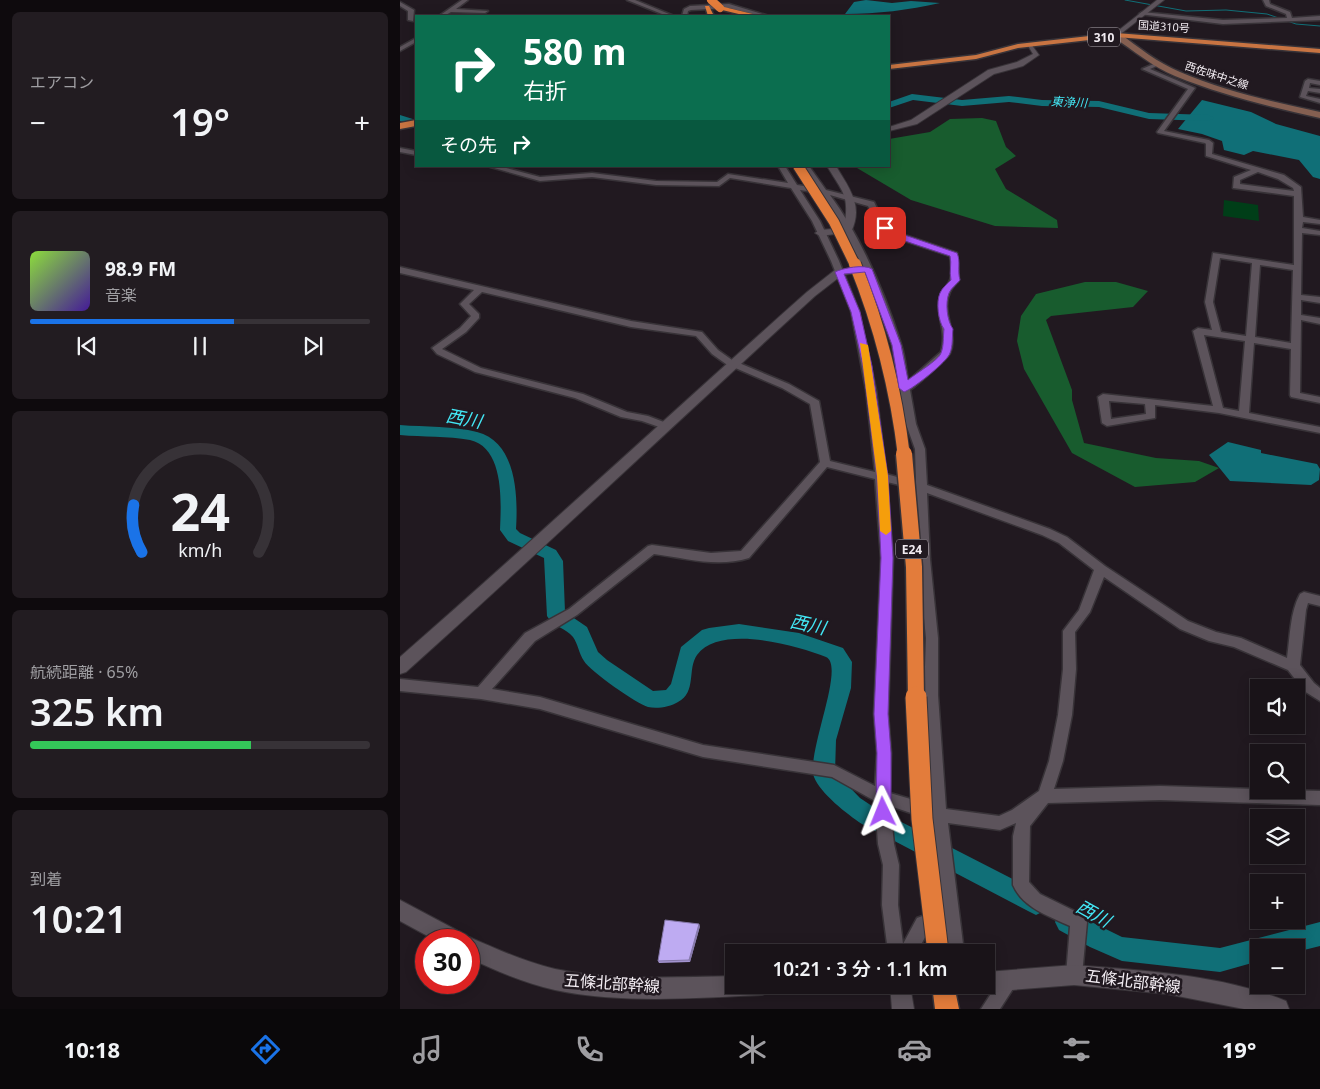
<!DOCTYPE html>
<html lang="ja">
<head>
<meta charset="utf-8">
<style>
  body { margin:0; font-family:"Noto Sans","Noto Sans JP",sans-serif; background:#221c21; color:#f1f3f6; height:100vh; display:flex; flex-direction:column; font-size:19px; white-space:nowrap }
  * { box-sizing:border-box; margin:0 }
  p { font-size:16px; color:#9f9ea2 }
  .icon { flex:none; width:28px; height:28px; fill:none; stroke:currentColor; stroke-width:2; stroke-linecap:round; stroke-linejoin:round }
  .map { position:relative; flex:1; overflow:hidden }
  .panel { display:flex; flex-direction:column; gap:12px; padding:12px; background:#0e0a0d; width:400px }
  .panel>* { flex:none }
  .hud { position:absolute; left:15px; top:15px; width:475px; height:152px; border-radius:0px; box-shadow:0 2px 12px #0003,0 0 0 1px #373237; background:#0b6e4f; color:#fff; overflow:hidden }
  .buttons { position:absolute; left:850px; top:679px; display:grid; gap:10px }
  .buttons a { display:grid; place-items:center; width:55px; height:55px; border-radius:0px; background:#191318; box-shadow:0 2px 12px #0003,0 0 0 1px #373237; font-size:25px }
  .speed { position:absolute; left:15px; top:929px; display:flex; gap:10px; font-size:25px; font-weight:700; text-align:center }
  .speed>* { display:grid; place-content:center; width:65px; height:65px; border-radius:50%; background:#191318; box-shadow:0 2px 12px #0003,0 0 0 1px #373237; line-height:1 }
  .speed .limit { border:8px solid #d22; background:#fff; color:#111 }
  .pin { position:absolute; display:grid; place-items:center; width:42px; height:42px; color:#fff; margin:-21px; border-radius:10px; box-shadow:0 2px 8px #0006 }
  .me { position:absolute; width:55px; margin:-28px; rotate:358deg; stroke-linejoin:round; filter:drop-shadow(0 0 4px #0008) }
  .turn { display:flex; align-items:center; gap:18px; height:105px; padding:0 25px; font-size:22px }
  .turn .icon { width:65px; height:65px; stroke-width:2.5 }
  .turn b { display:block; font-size:35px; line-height:42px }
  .then { display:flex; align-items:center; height:48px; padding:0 25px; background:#0003; gap:10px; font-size:19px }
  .big { font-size:38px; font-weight:600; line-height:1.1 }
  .panel .card { flex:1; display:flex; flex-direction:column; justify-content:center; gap:8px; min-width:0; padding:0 18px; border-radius:8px; background:#221c21 }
  .panel .dial { align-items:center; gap:0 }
  .dial svg { height:130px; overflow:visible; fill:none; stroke:#373237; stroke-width:7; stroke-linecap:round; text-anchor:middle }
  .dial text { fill:#f1f3f6; stroke:none }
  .song { display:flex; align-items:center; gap:15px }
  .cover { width:60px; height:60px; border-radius:8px; background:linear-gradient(135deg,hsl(90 70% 55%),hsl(260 70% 35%)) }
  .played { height:5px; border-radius:2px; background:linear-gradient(90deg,#1a73e8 60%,#373237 60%) }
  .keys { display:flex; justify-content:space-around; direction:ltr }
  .heat { display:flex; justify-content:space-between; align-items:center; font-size:28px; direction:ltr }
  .charge { height:8px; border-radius:4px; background:linear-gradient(90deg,#34c759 65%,#373237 0) }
  .trip { position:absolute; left:325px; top:944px; width:270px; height:50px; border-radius:0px; background:#191318; box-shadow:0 2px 12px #0003,0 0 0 1px #373237; font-weight:600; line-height:50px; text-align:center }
  .tab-bar { display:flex; height:80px; justify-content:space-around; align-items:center; background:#0a080a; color:#9f9ea2 }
  .tab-bar .icon { width:35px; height:35px }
  .tab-bar .on { color:#1a73e8 }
  .tab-bar b { font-size:22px; color:#f1f3f6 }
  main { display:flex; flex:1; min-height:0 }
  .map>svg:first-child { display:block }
  .green { fill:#003e18 }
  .forest { fill:#185c2e }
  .water { fill:#106f77 }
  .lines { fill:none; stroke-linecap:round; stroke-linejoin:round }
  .stream { stroke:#106f77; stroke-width:1 }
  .river { fill:#106f77; fill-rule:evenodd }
  .minor-casing { stroke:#383338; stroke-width:3 }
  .tertiary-casing { stroke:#383338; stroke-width:2 }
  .secondary-casing { stroke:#383338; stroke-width:3 }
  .trunk-casing { stroke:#383338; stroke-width:3 }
  .motorway-casing { stroke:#383338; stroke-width:3 }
  .minor { fill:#5c535b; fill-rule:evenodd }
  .tertiary { fill:#5c535b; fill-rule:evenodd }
  .secondary { fill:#845f51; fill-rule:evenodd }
  .trunk { fill:#c87442; fill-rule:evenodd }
  .motorway { fill:#e37c3b; fill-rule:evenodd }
  .motorway-bridge-far4-casing { stroke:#383338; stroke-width:9; stroke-linecap:butt }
  .motorway-bridge-far3-casing { stroke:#383338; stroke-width:12; stroke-linecap:butt }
  .motorway-bridge-far2-casing { stroke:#383338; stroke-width:14; stroke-linecap:butt }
  .motorway-bridge-far1-casing { stroke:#383338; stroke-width:19; stroke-linecap:butt }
  .motorway-bridge-casing { stroke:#383338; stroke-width:23; stroke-linecap:butt }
  .motorway-bridge-far4 { stroke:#e37c3b; stroke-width:8 }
  .motorway-bridge-far3 { stroke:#e37c3b; stroke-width:10 }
  .motorway-bridge-far2 { stroke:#e37c3b; stroke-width:12 }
  .motorway-bridge-far1 { stroke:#e37c3b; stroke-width:16 }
  .motorway-bridge { stroke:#e37c3b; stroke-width:21 }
  .wall { fill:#a393d0 }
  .shaded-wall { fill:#8578a9 }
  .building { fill:#beabf2; stroke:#8578a9 }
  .route { fill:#a855f7; stroke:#6d37a1 }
  .slow { fill:#f59e0b }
  .labels { text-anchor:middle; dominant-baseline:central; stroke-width:5; stroke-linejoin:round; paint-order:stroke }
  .far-street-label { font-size:11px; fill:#f1ebf1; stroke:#211920 }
  .shield { fill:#211920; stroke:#b3acb2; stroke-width:1 }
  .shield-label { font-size:12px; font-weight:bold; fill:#f1ebf1 }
  .far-water-label { font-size:12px; font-style:italic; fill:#43e7f5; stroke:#211920 }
  .near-street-label { font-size:16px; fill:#f1ebf1; stroke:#211920 }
  .near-water-label { font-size:18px; font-style:italic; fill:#43e7f5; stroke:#211920 }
</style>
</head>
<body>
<main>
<section class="panel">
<div class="card"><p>エアコン</p>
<div class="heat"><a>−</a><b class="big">19°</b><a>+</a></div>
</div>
<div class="card">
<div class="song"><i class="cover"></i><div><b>98.9 FM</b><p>音楽</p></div></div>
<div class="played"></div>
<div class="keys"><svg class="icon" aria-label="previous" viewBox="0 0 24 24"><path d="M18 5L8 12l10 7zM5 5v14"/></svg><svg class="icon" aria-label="pause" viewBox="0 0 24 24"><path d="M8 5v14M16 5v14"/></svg><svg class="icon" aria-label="next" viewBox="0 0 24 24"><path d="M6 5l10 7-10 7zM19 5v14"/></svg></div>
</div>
<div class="card dial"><svg viewBox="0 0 100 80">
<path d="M14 69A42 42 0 1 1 86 69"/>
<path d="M14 69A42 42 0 0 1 9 40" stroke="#1a73e8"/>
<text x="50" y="56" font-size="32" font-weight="700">24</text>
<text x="50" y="72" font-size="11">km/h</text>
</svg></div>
<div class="card"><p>航続距離 · 65%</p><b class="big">325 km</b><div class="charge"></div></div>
<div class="card"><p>到着</p><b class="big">10:21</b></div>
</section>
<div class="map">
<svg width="920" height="1009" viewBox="0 0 920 1009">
  <rect width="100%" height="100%" fill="#211920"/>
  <!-- green -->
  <path class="green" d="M824,200L858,205L859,221L823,216Z"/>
  <!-- forest -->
  <path class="forest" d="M582,118L596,121L606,147L616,156L595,169L606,189L657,220L658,228L595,226L511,200L457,168L489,166V139L530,132L550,119Z
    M685,282H716L748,291L733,307L651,316L646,320L672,390V400L684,443L756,458L799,461L819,468L795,482L735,487L672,453L624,369L617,341L621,316L636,294Z"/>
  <!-- water -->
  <path class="water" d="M466,0L492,3L511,1L540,3C508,10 478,14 445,14L454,2Z
    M802,100L851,112L876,124L920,136V179L913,177L899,160L853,151L844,155L824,150L822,141L802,134L778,129Z
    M828,442L861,450V453L917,464L920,469L919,480L911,485L830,481L809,455Z"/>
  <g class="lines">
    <!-- stream -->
    <path class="stream" d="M725,0L786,11L826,10L867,14L896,24L920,26"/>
    <!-- river -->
    <path class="river" d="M512,94L562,100L609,96L642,100L699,101L749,113L809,115L814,118L809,121L749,119L699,107L642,106L609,102L562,106L513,100L489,108V102Z
      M0,115L16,120V126L0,121Z
      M0,425C25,427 54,426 77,432C117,442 118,497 116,529L120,533L156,550L163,561L165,612L187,627L198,652L207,660L253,691L266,690L271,684L281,647L302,630L309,628L339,624L399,633L443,648L452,662L451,688L436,740L435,772L460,798L478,810L644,895L648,903L644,911L636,915L628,911L462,824C448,815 420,793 414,777C406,753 446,666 426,657C396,645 320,624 297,655C287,669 297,692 278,702C270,707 257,709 248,707C237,704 190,671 184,661C179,654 178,644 173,637C166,628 153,627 147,616L144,558L108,541L100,530C101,504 105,448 70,440C48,436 23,437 0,435Z
      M667,910L722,937L820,948L920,922V946L896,952V948H859V961L820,972L722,961L690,947L659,930L655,922L659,914Z"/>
    <defs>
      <path id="minor" d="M62,0H68L56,9L88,11L85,13L51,12L44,16H39Z
        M227,0H235L274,16H267Z
        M863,0H869L870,4L890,12L892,18L920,16V20L823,24L739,14L742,12L823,20L887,18L886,14L866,6Z
        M0,2L14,10L13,21L8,20V11L0,6Z
        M329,4L369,16H361L329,8L291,10L288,11L287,16H282L284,9L290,6Z
        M16,38V42L0,51V47Z
        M756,63L761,64L750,69L795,88L764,131L809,140L813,143L812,154L884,175L901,187L903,217L920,220V224L903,222L902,228L920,231V235L902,233L901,295L920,297V303L901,300V315L920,318V324L901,320L900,393L920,397V403L891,397L890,395L891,349L854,343L849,413L920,427V433L819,413L755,405V418L707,426L702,423L698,397L703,394L813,406L793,331L798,328L812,330L805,302L813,253L894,265V196L833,188L834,177L851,170L806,156V144L805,143L758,133L757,132L788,89L742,69ZM858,172L878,179L893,188L894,191L840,184V180ZM820,258L852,263L846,336L821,332L813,302ZM860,265L893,270L891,343L855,337ZM804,335L845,341L839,411L823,408ZM709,401L745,404L746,414L711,419Z
        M908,79L920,81V85L910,83L909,88L920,89V93L908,91L906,96L920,99V103L900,97L905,81Z
        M0,148L16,151V155L0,152Z
        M87,166H99L140,177L192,173L256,181L317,182L328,174L388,183L378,166H385L397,185L417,188L402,166H409L426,190L474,202L484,223L499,233L557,253L559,280C556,284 552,287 550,292C540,312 559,333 550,353C547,359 517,385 510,390L516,424L525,449L527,485L650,529L667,537L705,566L788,621L816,632L841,638L887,658C890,637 890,612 900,594L904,592L920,596V606L908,603L906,610L900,665L914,683L920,688V701L904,691L888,670L834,647L809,641L780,629L704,577L690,612L675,632L676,669L672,715L663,761L654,789L760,786L920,791V805L760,800L648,803L630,826L629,882L640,894L685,916L687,922L682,975L680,981L674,983L668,981L666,975L670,926C649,916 623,908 613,885V836L616,823L600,830L548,823L564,952H548L544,924L529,930L517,952H488L482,905L483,865L478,844L475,801L432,777L303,757L140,709L81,699L0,691V679L78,687L125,633L169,609L248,546L252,545L311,553L341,551L420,462L410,404L382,388L326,364L312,354L296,336L231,327L82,292L69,304L79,314V318L66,332L42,349L81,368L183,394L227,412L248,416L269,424L270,426L269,428L265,429L242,421L221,417L175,398L75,372L37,354L32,348L60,328L71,316L60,304L74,290L0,273V267L231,321L302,332L318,350L332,360L389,384L419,401L430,461L475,472L466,390L451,311L431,261L412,221L391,188L330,178L319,186L256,185L192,177L140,181ZM400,190L421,193L431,207L464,269L492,345L506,424L515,449L516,482L486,474L476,390L459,311L439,261L420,221ZM430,195L468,206L478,226L493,237L550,256C551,262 552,275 550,280C547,288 540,291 539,301C537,321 547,330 541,352L508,381C506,369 505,356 501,344C485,294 461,237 430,195ZM427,467L475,479L481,558L474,714L477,753L475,786L434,765L303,745L140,697L92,689L135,641L177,615L254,554C286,558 317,568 349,558ZM487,482L516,489L518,559L526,638L524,695L531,805L490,793L491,753L488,714L493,558ZM527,493L642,535L659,543L694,570L679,610L663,631V669L658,715L649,761L639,791L612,810L599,816L546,809L538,695V638L530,559ZM490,806L532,820L543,911L539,910L517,918L503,944L498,905L499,865L494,844Z
        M609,972L615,975L618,981L600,1009H581L603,975Z"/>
      <path id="tertiary" d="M757,0H764L718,36H714V34Z
        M627,44H631L639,55L623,66L594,74L517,124L489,131V127L511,120L588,70L617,62L633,54Z
        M427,166H436C449,188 464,206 451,232L420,236L415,233L420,230L444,228C450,195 443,193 427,166Z
        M468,266L473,269L472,271L442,275L415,296C278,421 144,548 6,672L0,674V657C137,537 271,413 407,292L435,270Z
        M0,900L62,933L65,939L69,937C97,949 125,962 155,969C212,981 275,977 334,976V985H372L369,992L362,995C296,998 220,1004 155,990C125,983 96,971 69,958V940H35L0,921Z
        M674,965C744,971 819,974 886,1001L889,1009H844L767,994L674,985L586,992L579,989L577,985H586V972Z
        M490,985H510L514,1009H492Z"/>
      <path id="secondary" d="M713,33H719C738,47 758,63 780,72C824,91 873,102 920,112V118C871,107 822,95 775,76C753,67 733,50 713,37Z"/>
      <path id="trunk" d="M716,33L920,49V53L716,37L618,48L576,59L489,69V65L576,55L618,44Z
        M16,120V126L0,129V123Z"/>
      <path id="motorway" d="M305,6H309L314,16H308Z
        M320,6L357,15L359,16H347L318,9Z
        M532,985H554L559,1009H535Z"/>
    </defs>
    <!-- minor casing -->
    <use href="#minor" class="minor-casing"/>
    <!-- tertiary casing -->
    <use href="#tertiary" class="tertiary-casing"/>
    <!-- secondary casing -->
    <use href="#secondary" class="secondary-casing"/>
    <!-- trunk casing -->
    <use href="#trunk" class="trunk-casing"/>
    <!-- motorway casing -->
    <use href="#motorway" class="motorway-casing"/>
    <!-- minor -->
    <use href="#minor" class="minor"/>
    <!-- tertiary -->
    <use href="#tertiary" class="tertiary"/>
    <!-- secondary -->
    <use href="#secondary" class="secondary"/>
    <!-- trunk -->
    <use href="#trunk" class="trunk"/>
    <!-- motorway -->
    <use href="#motorway" class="motorway"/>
    <defs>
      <path id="motorway-bridge-far4" d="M311,0L320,8"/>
      <path id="motorway-bridge-far3" d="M398,166L434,222L455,265"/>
      <path id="motorway-bridge-far2" d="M455,264C480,326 496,389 504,456"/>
      <path id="motorway-bridge-far1" d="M504,454L514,567L516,699"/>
      <path id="motorway-bridge" d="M516,697L522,819L538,952"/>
    </defs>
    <!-- motorway-bridge-far4 casing -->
    <use href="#motorway-bridge-far4" class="motorway-bridge-far4-casing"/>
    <!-- motorway-bridge-far3 casing -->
    <use href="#motorway-bridge-far3" class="motorway-bridge-far3-casing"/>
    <!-- motorway-bridge-far2 casing -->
    <use href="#motorway-bridge-far2" class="motorway-bridge-far2-casing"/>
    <!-- motorway-bridge-far1 casing -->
    <use href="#motorway-bridge-far1" class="motorway-bridge-far1-casing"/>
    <!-- motorway-bridge casing -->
    <use href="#motorway-bridge" class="motorway-bridge-casing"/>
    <!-- motorway-bridge-far4 -->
    <use href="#motorway-bridge-far4" class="motorway-bridge-far4"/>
    <!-- motorway-bridge-far3 -->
    <use href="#motorway-bridge-far3" class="motorway-bridge-far3"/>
    <!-- motorway-bridge-far2 -->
    <use href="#motorway-bridge-far2" class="motorway-bridge-far2"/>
    <!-- motorway-bridge-far1 -->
    <use href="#motorway-bridge-far1" class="motorway-bridge-far1"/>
    <!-- motorway-bridge -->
    <use href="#motorway-bridge" class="motorway-bridge"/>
  </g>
  <!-- wall -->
  <path class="wall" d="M300,926L290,962L259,963L258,961Z"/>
  <!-- shaded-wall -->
  <path class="shaded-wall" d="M299,924L300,926L290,962L289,960Z"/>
  <!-- building -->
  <path class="building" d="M265,920L299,924L289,960L258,961Z"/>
  <!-- route -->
  <path class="route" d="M482,226H487L499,233L557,253C561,262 557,270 560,280C557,284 551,288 549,293C545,303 547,321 553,329C552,337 553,346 550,353C548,361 513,389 504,392L499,388L492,345L465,272L444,274L460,312L472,366L488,476L493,558L488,714L491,753V812L489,817L483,820L478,817L476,812L477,753L474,714L481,558L477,476L463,366L451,312L435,272C442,268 465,264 472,269L501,345L508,380C515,374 539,360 541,353C544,346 543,337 544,329C538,321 536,302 540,293C542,288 548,283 551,280C549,271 552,264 550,256L493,237L482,230Z"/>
  <!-- slow -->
  <path class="slow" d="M460,343L468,345L488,476L491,531L486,535L480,531L477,476Z"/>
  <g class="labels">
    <!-- far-street labels -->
    <g class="far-street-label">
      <text transform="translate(764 26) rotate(4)">国道310号</text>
      <text transform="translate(817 75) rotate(18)">西佐味中之線</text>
    </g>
    <!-- shield labels -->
    <g class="shield">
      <rect x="688" y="27.5" width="32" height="19" rx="4"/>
      <rect x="496" y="539.5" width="32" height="19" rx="4"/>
    </g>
    <g class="shield-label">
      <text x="704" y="37">310</text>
      <text x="512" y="549">E24</text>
    </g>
    <!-- far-water labels -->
    <g class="far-water-label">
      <text transform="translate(669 102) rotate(3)">東浄川</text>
    </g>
    <!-- near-street labels -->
    <g class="near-street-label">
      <text transform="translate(733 981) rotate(7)">五條北部幹線</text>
      <text transform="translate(212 983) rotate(4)">五條北部幹線</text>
    </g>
    <!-- near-water labels -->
    <g class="near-water-label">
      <text transform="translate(64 418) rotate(11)">西川</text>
      <text transform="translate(408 624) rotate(12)">西川</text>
      <text transform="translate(694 913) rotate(29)">西川</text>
    </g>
  </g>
</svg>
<div class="buttons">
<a><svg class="icon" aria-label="sound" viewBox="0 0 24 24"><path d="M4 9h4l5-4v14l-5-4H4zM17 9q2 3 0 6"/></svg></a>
<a><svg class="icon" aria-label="search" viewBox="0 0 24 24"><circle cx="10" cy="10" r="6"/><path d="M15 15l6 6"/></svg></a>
<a><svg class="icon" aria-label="layers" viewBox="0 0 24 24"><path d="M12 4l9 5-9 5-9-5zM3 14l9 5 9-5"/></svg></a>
<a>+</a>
<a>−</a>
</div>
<div class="speed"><div class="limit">30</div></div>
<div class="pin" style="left:485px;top:228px;background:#d93025"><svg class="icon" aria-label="arrive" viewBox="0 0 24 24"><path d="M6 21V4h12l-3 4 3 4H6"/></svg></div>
<svg class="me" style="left:483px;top:812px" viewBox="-20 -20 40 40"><path d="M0-17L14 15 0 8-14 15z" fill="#a855f7" stroke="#fff" stroke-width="4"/></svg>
<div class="trip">10:21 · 3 分 · 1.1 km</div>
<div class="hud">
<div class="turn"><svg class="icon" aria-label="right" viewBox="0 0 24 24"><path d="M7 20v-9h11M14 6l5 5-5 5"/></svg><div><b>580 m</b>右折</div></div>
<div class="then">その先<svg class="icon" aria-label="right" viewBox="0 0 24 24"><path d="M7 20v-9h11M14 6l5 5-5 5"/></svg></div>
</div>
</div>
</main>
<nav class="tab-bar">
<b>10:18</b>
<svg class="icon on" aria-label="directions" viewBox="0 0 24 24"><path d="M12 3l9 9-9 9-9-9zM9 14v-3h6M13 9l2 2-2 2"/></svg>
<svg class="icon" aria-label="music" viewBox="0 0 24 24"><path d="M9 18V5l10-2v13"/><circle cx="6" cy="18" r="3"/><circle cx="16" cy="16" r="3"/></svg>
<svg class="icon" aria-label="phone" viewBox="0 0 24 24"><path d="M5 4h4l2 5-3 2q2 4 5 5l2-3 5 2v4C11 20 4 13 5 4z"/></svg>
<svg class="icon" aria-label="climate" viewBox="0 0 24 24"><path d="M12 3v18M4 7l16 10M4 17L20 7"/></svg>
<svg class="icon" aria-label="car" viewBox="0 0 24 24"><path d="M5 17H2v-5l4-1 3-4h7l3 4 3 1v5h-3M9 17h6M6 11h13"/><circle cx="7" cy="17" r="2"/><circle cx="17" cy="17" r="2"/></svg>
<svg class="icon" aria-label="filters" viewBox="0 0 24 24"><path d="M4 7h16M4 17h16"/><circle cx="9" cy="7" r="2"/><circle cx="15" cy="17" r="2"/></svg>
<b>19°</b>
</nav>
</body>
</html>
